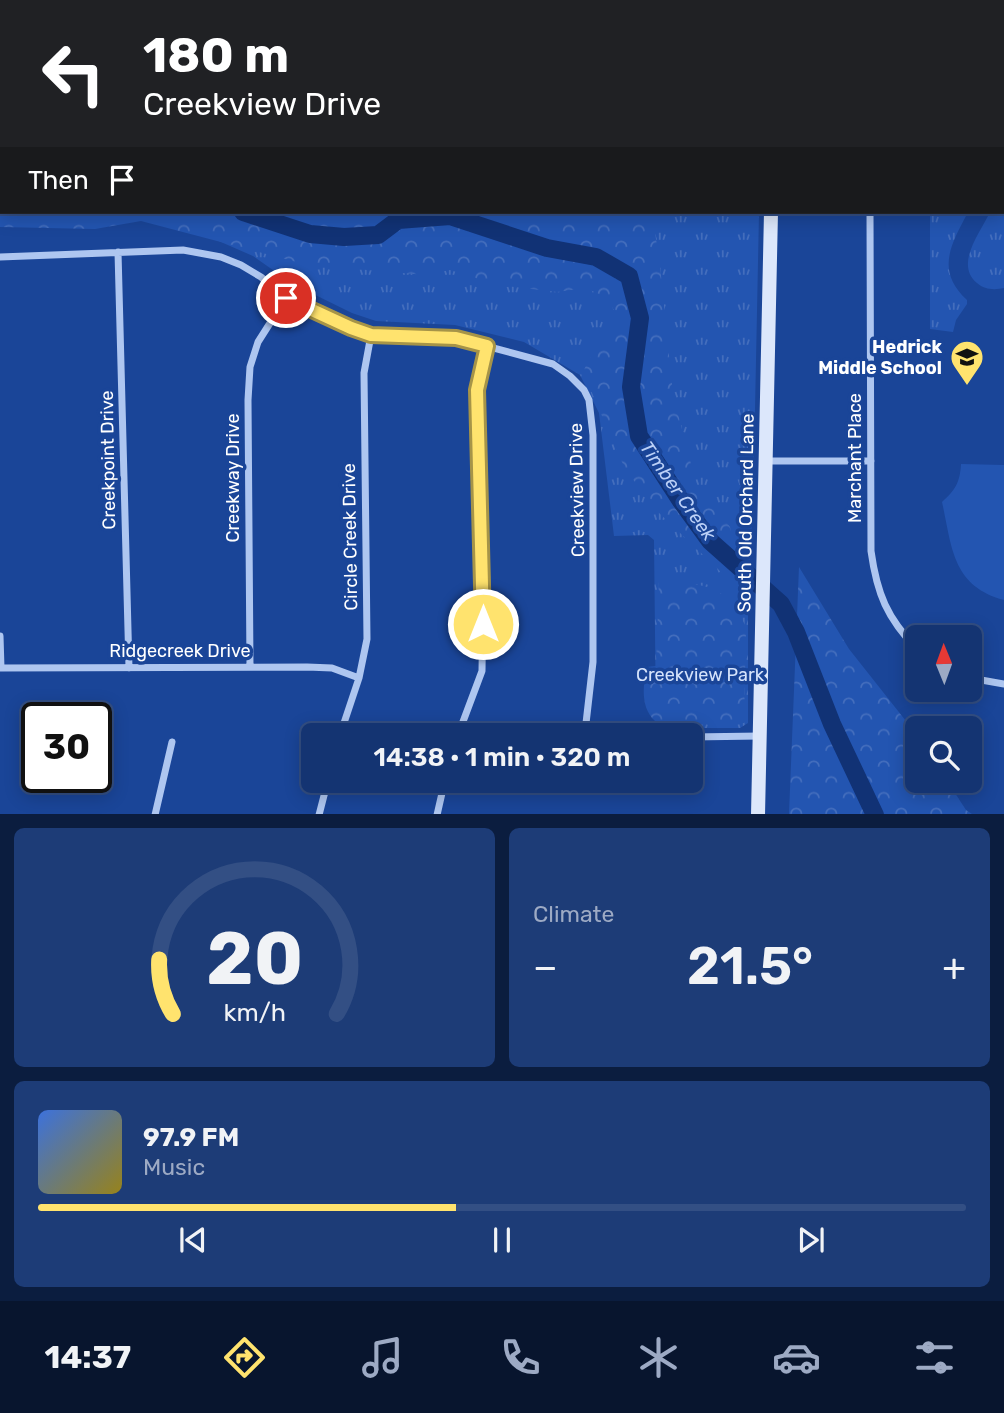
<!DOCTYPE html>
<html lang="en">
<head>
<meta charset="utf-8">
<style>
  body { margin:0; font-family:Rubik,sans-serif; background:#1d3c77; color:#f1f3f6; height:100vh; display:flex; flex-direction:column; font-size:26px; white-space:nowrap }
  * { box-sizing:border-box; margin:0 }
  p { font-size:23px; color:#9daac4 }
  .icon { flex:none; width:38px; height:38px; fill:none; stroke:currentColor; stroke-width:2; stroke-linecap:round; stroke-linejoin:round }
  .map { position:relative; height:814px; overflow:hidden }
  .sheet { display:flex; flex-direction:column; gap:14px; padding:14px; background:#0b1d3f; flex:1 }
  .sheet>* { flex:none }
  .hud { position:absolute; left:0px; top:0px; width:1004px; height:214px; box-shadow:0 4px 18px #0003,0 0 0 2px #334f84; background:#202124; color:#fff; overflow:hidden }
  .needle { width:46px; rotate:359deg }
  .tools { position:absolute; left:905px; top:625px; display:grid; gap:14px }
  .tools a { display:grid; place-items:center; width:77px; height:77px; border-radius:10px; background:#143472; box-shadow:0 4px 18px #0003,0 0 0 2px #334f84; font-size:35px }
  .speed { position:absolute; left:21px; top:702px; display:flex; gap:14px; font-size:35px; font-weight:700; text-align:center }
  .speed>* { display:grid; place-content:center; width:91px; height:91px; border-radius:50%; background:#143472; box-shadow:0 4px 18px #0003,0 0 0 2px #334f84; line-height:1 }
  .speed .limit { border:4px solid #111; border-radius:10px; background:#fff; color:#111 }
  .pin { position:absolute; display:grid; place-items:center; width:60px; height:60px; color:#fff; margin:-30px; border:4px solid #fff; border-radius:50%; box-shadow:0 2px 7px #0007 }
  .me { position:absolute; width:77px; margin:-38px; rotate:0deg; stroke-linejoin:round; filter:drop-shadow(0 0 5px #0008) }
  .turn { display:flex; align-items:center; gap:24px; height:147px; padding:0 28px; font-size:32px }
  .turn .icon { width:91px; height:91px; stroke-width:2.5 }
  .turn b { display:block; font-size:49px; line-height:60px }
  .then { display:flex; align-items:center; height:66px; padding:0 28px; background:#0003; gap:14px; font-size:26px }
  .big { font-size:52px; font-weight:600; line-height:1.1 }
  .sheet .tile { flex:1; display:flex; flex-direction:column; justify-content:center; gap:10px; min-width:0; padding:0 24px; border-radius:10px; background:#1d3c77 }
  .sheet .dial { align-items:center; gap:0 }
  .dial svg { height:182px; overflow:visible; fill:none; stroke:#334f84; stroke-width:7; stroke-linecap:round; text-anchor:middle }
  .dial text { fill:#f1f3f6; stroke:none }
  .song { display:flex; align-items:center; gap:21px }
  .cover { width:84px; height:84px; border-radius:10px; background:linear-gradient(135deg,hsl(220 70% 55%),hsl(50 70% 35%)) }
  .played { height:7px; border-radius:4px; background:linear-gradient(90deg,#ffe36e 45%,#334f84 45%) }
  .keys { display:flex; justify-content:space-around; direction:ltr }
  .heat { display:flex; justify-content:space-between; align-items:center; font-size:38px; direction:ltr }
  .sheet .tiles { flex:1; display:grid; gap:14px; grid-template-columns:1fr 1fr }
  .tile:last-child { grid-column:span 2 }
  .trip { position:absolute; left:301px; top:723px; width:402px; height:70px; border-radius:10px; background:#143472; box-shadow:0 4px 18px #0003,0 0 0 2px #334f84; font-weight:600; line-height:70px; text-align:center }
  .tab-bar { display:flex; height:112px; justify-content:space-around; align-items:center; background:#08152e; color:#9daac4 }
  .tab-bar .icon { width:49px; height:49px }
  .tab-bar .current { color:#ffe36e }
  .tab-bar b { font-size:32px; color:#f1f3f6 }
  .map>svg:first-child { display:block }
  .grass { fill:url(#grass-tufts) }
  .forest { fill:url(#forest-crowns) }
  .pitch { fill:#2355b1 }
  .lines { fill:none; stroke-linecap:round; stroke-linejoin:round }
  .river { stroke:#113275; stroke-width:18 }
  .street { stroke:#aec6f0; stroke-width:7 }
  .secondary { stroke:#dce7fb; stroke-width:14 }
  .route-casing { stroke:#a69448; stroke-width:18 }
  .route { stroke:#ffe36e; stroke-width:12 }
  .labels { text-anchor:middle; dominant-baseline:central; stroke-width:7; stroke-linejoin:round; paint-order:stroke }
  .poi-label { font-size:18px; font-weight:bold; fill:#fff; stroke:#1a4598; text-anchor:end }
  .street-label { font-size:18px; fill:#fff; stroke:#1a4598 }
  .park-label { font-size:18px; fill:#d5e3fb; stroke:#1a4598 }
  .water-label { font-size:19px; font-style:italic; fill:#bbd0f7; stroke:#1a4598 }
</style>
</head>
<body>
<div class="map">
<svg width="1004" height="815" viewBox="0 0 1004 815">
  <defs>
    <pattern id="grass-tufts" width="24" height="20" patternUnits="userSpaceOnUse" patternTransform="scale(1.75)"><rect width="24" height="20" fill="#2355b1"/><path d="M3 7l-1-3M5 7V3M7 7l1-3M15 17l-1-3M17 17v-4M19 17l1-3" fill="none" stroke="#446ebd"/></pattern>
    <pattern id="forest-crowns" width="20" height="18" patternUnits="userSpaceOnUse" patternTransform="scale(1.75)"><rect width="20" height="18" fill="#2355b1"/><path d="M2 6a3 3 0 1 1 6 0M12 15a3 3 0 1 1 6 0" fill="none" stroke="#446ebd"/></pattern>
  </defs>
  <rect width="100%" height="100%" fill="#1a4598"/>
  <!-- grass -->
  <path class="grass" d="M490,0H762L488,2Z
    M1004,182V288C995,290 985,290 977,283C954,264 981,232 990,212H1003Z
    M196,212H759L753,507L748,594V723L740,728H662L656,723L654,540L648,535L614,536L599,413L580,375L524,342L455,325L376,321L352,313L293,284L253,256L189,228Z
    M930,212H968C951,245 935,270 967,300V304L956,320L953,332L930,329Z"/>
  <!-- forest -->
  <path class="forest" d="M0,106H2V212H652L660,266L673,395L696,483L730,527L741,591L658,512L625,469L583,372L589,359L609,336L615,312L606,297L585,288L557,292L498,285L450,270L426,275L308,265L141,221L95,229L0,227Z
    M799,567L849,649L917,735V780L947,781L966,810L972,814H789Z
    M659,581C701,585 726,581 746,627L744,723L686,725L684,731L677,733L655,725V721C640,707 643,685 647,667L656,666Z"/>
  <!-- pitch -->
  <path class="pitch" d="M961,464L1004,465V600C952,586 952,547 942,502C955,490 960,483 961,464Z"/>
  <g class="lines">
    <!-- river -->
    <path class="river" d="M0,206H2
      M243,212L310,234L344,237L378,235L398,220L450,216L547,248L596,257L629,276L640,318L631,387L639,436L681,501L710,541L781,604L796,632L832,724L875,815"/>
    <!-- street -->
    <path class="street" d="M283,0L284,2
      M272,2L274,0
      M404,2L406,0
      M0,88H2
      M870,212L871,551C877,594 887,618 917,649
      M118,252L129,668
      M0,257L183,250L221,257L241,265L261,277L286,298L301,306L351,328L371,335L456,338L553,364L570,376L584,390L589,400L593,435V662L585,732L598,735
      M767,461H871
      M0,636L1,668
      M250,667L248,400L250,367L258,342L286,298
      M0,668L307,667L332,668L359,678
      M970,678L1004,684
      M340,735L359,678L367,639L364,373L371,335
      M458,735L482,671L483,600L477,390L487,346
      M691,737L760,736
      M155,815L172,742
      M319,815L328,780
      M437,815L445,780"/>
    <!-- secondary -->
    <path class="secondary" d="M384,0L386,2
      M420,0L421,2
      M775,2V0
      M1003,107H1004
      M1003,127H1004
      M758,815L771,212"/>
  </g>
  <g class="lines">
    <defs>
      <path id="route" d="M286,298L351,328L371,335L456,338L487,346L477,390L483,624"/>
    </defs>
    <!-- route casing -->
    <use href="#route" class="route-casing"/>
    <!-- route -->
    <use href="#route" class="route"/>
  </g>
  <!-- icons -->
  <defs>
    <symbol id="school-pin" viewBox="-11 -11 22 30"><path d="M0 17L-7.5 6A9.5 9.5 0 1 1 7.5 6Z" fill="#ffe36e" stroke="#1a4598"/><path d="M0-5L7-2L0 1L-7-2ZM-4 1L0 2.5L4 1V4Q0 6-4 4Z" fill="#111"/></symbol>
  </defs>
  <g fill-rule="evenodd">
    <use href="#school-pin" x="948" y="338" width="38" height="52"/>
  </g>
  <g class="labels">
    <!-- poi labels -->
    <g class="poi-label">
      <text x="942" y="347">Hedrick<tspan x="942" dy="21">Middle School</tspan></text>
    </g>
    <!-- street labels -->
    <g class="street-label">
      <text transform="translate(855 458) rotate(-90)">Marchant Place</text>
      <text transform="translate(108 460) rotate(-91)">Creekpoint Drive</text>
      <text transform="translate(233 478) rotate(-90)">Creekway Drive</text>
      <text transform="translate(577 490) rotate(-91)">Creekview Drive</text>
      <text transform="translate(746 513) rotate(-89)">South Old Orchard Lane</text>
      <text transform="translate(350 537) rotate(-91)">Circle Creek Drive</text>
      <text x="180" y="651">Ridgecreek Drive</text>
    </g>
    <!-- park labels -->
    <g class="park-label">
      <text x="700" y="675">Creekview Park</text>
    </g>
    <!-- water labels -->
    <g class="water-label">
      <text transform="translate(678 491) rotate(55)">Timber Creek</text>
    </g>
  </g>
</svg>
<div class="tools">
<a><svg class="needle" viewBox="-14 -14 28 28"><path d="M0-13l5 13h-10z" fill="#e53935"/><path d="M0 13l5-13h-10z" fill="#9daac4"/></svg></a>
<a><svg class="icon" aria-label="search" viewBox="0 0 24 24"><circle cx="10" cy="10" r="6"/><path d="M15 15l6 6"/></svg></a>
</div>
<div class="speed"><div class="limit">30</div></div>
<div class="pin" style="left:286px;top:298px;background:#d93025"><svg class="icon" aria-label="arrive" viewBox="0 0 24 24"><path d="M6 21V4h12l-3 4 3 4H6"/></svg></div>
<svg class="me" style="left:483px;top:624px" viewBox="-20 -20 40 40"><circle r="17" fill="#ffe36e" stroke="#fff" stroke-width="3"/><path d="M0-11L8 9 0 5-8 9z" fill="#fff"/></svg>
<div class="trip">14:38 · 1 min · 320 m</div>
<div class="hud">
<div class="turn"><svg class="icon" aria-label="left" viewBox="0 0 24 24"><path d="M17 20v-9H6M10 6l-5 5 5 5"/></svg><div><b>180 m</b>Creekview Drive</div></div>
<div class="then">Then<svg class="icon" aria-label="arrive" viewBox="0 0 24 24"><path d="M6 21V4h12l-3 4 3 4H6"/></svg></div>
</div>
</div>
<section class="sheet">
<div class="tiles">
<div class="tile dial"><svg viewBox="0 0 100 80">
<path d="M14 69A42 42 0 1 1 86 69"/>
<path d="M14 69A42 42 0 0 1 8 45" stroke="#ffe36e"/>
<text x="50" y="56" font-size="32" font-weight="700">20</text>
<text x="50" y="72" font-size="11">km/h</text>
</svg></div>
<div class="tile"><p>Climate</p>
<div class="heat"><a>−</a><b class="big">21.5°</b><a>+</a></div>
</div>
<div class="tile">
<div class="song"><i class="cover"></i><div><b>97.9 FM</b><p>Music</p></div></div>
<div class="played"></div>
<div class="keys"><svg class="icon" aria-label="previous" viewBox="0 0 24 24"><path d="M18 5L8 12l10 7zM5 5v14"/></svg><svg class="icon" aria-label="pause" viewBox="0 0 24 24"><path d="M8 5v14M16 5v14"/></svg><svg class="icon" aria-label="next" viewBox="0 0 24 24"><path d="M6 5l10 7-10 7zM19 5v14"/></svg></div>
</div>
</div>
</section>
<nav class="tab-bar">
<b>14:37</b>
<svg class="icon current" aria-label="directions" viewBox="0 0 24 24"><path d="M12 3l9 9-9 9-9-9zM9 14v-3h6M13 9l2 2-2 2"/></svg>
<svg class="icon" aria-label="music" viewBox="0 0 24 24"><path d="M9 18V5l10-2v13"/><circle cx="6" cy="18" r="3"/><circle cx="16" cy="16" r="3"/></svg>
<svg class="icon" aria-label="phone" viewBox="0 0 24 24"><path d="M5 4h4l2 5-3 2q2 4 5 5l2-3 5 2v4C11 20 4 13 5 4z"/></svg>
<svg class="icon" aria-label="climate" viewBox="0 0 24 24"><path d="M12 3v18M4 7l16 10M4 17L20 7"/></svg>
<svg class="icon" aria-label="car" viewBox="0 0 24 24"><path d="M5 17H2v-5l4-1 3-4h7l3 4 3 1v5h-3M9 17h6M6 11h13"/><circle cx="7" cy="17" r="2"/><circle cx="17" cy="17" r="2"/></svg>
<svg class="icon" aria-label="filters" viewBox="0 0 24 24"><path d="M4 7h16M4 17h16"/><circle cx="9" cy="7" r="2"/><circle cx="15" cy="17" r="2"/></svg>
</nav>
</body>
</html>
